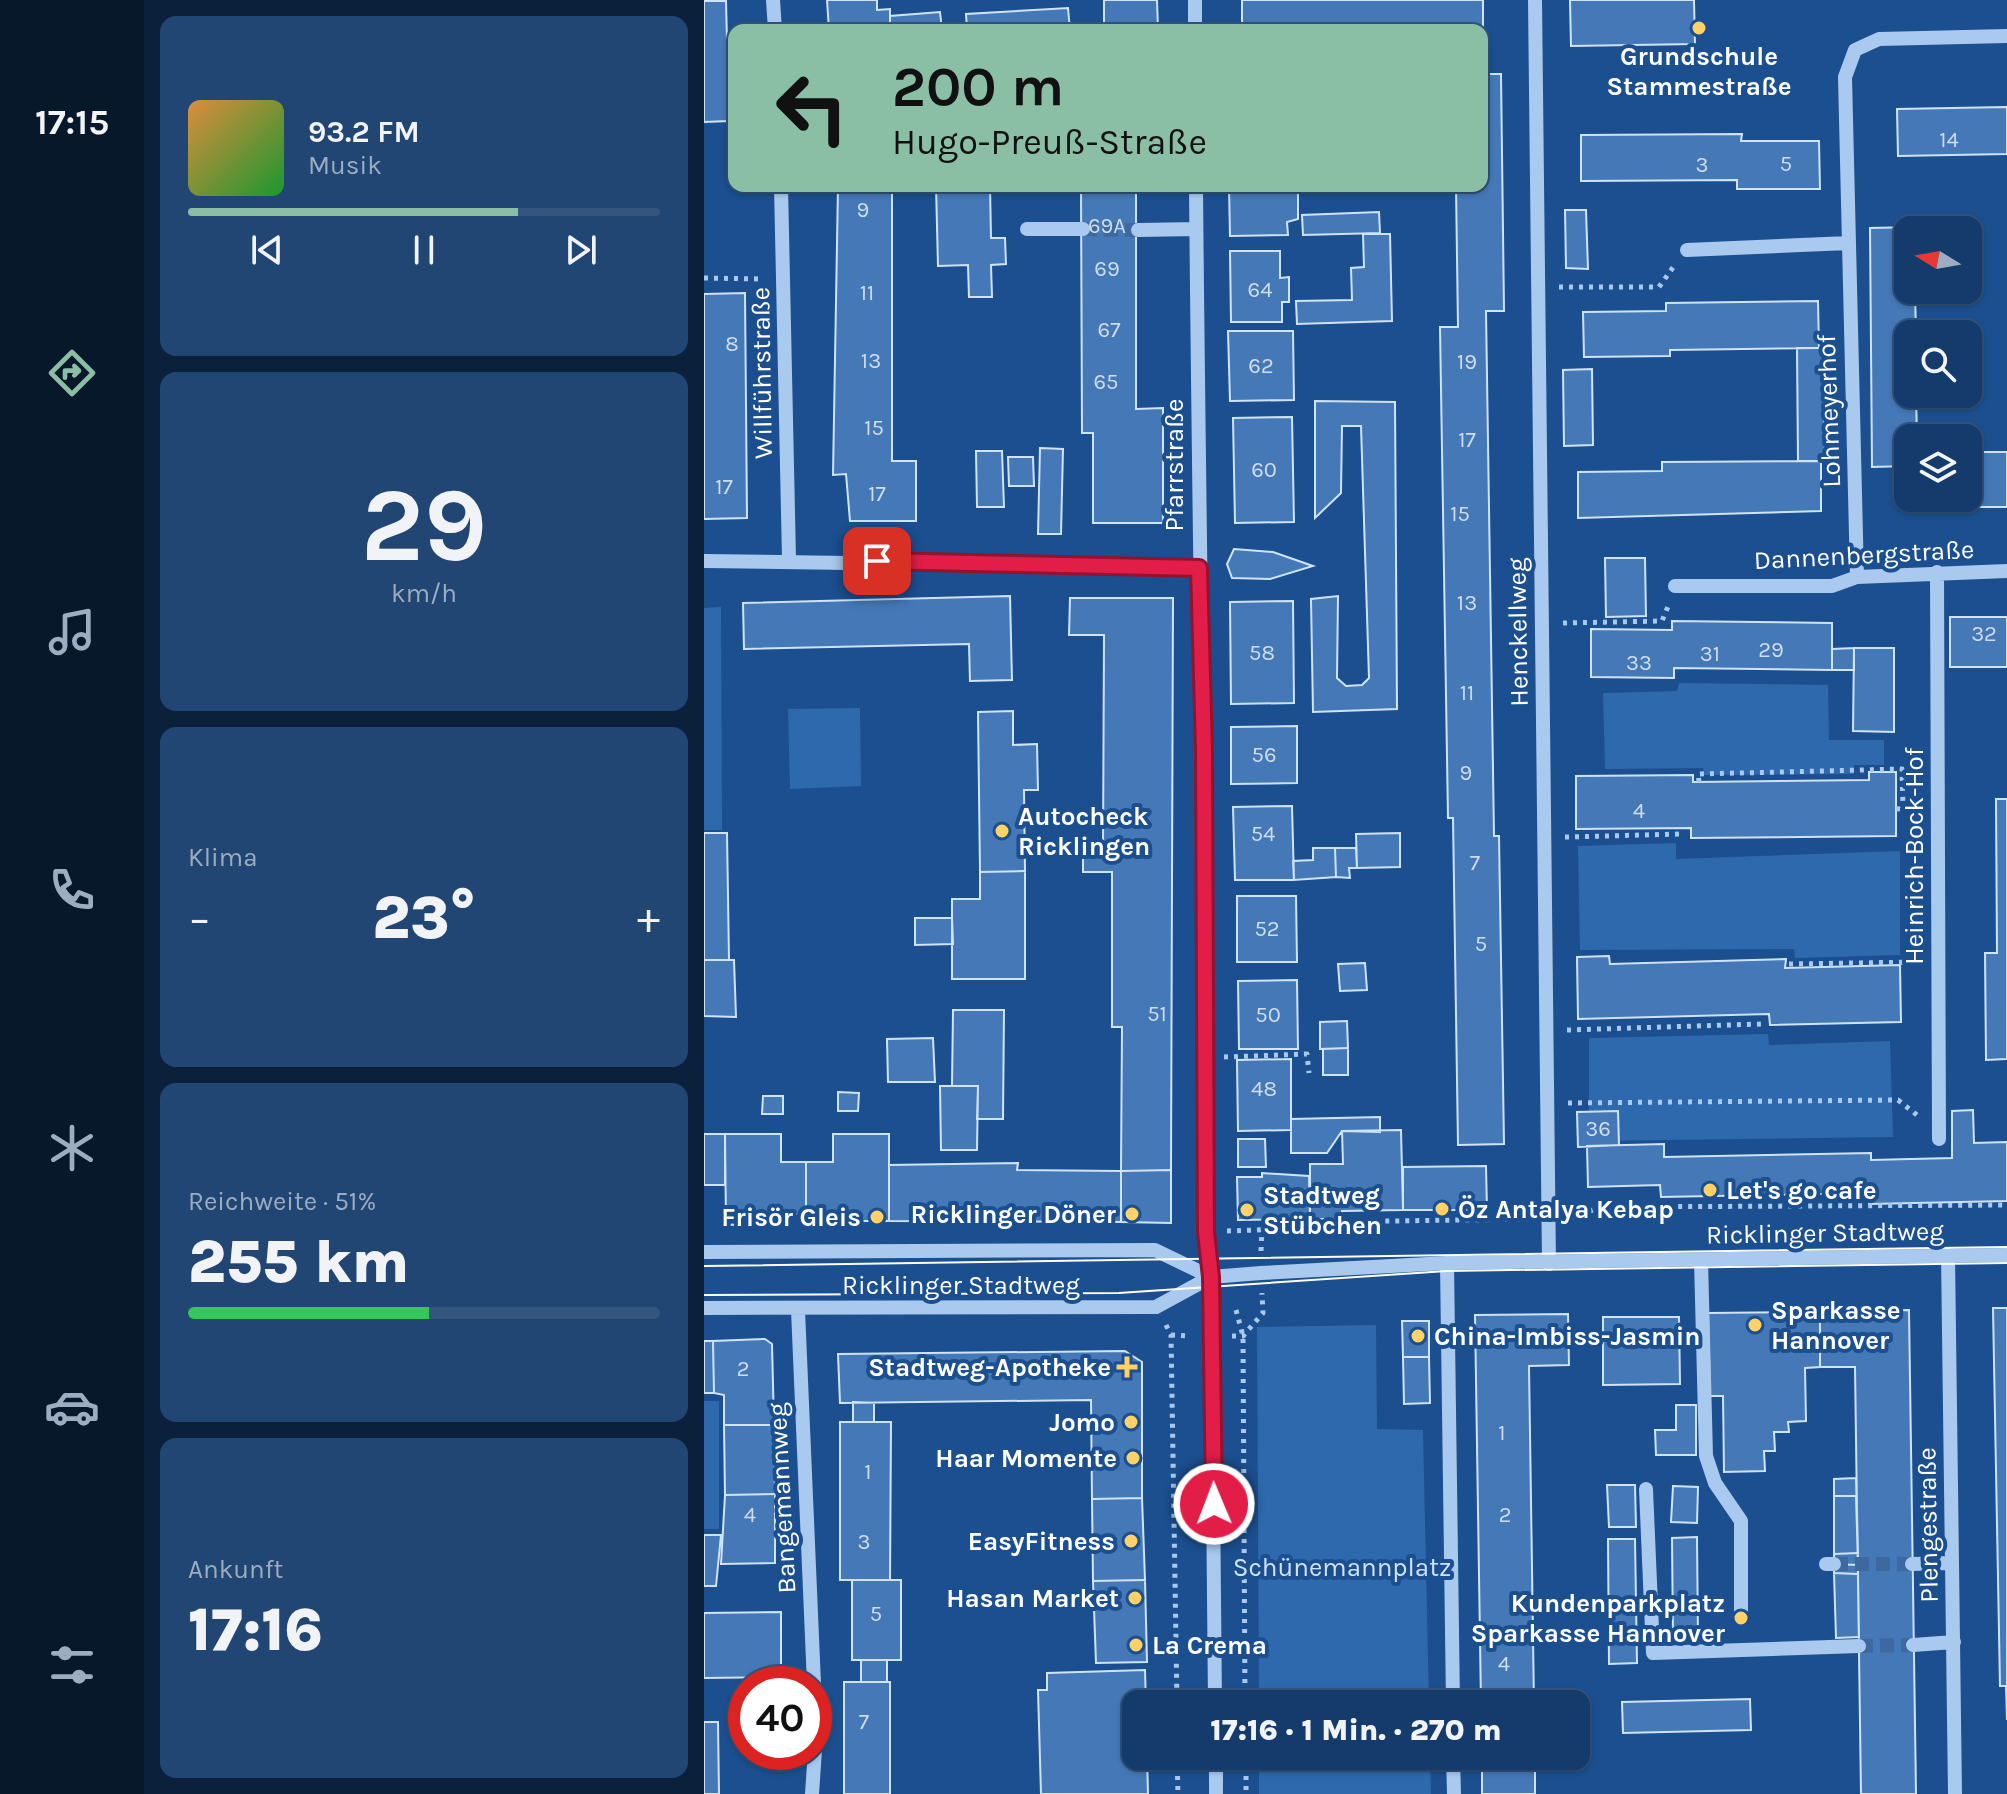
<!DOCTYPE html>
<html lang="de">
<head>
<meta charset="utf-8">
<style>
  body { margin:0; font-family:Karla,sans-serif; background:#214673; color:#f1f3f6; height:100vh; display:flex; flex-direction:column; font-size:30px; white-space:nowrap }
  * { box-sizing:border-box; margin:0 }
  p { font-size:26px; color:#9dadc1 }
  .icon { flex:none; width:44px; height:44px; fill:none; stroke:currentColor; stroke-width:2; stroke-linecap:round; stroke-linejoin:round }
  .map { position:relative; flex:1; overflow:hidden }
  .sheet { display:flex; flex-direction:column; gap:16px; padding:16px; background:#0b203b; width:560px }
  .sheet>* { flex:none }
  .banner { position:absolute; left:24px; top:24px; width:760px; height:168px; border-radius:16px; box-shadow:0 2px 6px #0004,0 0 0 2px #33557e; background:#8abfa5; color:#111; overflow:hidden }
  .needle { width:52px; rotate:281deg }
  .tools { position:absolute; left:1190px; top:216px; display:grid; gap:16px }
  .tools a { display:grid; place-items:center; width:88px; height:88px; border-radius:16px; background:#143b6b; box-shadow:0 2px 6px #0004,0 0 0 2px #33557e; font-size:40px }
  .speed { position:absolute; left:24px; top:1666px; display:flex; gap:16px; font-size:40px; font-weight:700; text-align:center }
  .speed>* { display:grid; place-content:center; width:104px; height:104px; border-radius:50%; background:#143b6b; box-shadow:0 2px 6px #0004,0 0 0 2px #33557e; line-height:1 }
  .speed .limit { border:12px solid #d22; background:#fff; color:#111 }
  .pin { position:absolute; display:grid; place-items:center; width:68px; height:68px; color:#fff; margin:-34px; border-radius:16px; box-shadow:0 4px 12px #0006 }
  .me { position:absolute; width:88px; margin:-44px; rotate:359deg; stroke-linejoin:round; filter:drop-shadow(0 0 6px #0008) }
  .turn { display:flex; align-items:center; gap:28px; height:168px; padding:0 32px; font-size:36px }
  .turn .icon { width:104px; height:104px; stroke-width:2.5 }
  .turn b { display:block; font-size:56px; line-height:68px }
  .big { font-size:60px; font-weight:800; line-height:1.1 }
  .sheet .widget { flex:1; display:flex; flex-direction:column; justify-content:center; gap:12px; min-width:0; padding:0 28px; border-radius:16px; background:#214673 }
  .sheet .dial { align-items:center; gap:0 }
  .dial b { font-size:104px; line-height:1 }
  .song { display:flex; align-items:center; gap:24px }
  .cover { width:96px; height:96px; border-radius:12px; background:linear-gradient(135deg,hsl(30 70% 55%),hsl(130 70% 35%)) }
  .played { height:8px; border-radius:4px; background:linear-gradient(90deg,#8abfa5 70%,#33557e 70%) }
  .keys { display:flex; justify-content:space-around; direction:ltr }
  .heat { display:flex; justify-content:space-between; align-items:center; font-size:44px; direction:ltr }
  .charge { height:12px; border-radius:6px; background:linear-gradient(90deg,#34c759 51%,#33557e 0) }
  .trip { position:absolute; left:418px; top:1690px; width:468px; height:80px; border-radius:16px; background:#143b6b; box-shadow:0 2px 6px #0004,0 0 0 2px #33557e; font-weight:800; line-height:80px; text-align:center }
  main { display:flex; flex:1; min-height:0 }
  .tab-bar { display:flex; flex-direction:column; width:144px; justify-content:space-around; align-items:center; background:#08182b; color:#9dadc1 }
  .tab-bar .icon { width:56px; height:56px }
  .tab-bar .selected { color:#8abfa5 }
  .tab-bar b { font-size:36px; color:#f1f3f6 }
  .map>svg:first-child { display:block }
  .green { fill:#2e69ad }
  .building { fill:#4478b7; stroke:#cfe3fa; stroke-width:2 }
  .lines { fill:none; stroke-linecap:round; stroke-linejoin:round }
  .minor-tunnel { stroke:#3d69a0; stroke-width:14; stroke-dasharray:14 7; stroke-linecap:butt }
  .path { stroke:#a9c9ee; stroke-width:5; stroke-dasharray:4 6; stroke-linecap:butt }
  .minor { stroke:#a9c9ee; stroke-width:14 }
  .tram { stroke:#fff; stroke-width:2 }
  .route-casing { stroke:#92132f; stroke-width:20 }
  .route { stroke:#e11d48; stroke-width:14 }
  .poi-dot { fill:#ffd166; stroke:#1b4f8f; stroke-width:3 }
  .labels { text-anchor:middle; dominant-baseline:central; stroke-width:8; stroke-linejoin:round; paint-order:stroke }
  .number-label { font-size:22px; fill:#d0dded }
  .poi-label { font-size:26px; font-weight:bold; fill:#fff; stroke:#1b4f8f; text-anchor:end }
  .street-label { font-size:26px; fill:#fff; stroke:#1b4f8f }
  .park-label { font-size:26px; fill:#cfe3fa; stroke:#1b4f8f }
</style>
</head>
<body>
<main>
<nav class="tab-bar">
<b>17:15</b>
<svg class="icon selected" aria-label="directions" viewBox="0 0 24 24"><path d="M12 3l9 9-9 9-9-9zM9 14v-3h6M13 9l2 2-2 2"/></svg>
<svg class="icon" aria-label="music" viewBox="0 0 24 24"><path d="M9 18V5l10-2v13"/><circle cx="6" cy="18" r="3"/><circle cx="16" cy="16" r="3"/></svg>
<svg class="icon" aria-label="phone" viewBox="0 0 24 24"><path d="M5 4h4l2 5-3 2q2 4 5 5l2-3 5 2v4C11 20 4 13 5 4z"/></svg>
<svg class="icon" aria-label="climate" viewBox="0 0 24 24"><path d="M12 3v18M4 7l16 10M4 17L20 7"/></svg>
<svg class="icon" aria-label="car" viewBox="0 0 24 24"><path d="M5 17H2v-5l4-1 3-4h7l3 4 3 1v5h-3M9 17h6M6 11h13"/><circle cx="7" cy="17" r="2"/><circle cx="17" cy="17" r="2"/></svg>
<svg class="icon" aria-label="filters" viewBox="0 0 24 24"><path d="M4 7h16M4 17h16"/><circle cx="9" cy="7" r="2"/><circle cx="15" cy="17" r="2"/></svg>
</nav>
<section class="sheet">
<div class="widget">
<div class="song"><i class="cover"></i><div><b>93.2 FM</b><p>Musik</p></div></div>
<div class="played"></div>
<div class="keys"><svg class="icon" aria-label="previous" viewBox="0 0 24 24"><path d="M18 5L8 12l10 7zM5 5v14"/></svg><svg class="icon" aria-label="pause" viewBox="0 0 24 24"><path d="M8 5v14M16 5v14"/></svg><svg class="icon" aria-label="next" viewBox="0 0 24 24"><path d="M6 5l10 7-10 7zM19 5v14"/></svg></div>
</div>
<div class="widget dial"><b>29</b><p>km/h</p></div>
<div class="widget"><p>Klima</p>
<div class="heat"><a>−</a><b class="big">23°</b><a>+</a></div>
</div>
<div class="widget"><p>Reichweite · 51%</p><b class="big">255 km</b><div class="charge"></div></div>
<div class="widget"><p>Ankunft</p><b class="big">17:16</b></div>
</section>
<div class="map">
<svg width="1303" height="1794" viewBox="0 0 1303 1794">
  <rect width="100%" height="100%" fill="#1b4f8f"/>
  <!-- green -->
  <path class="green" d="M17,607L18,830H0V608Z
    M975,683L1124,685L1125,740H1180V765H1150V774L1000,775L999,768L901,769L899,693L973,691Z
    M156,708L157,786L86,789L84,709Z
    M972,843V859L1196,851V955L1091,958L1090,949L876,950L874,846Z
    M1064,1034L1065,1045L1186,1041L1189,1137L885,1141V1038Z
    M672,1325L673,1429L719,1430L725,1704H555L553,1327Z
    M0,1401H15V1529H0Z
    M555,1756H726L727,1794H555Z"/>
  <!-- building -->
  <path class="building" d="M123,0H173V10L186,9V30H125Z
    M400,0H453L454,30H400Z
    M538,0H779V42L778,30H538Z
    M866,0H990L991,44L867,46Z
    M0,1H22L25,121L0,122Z
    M364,8L366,30H263L262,14Z
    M236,12L238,30H186V16Z
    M778,74H797L800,311H782L790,836H795L800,1144L754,1145L749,818H744L736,327H754L752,186H778Z
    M1303,107V154L1194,156L1193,109Z
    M1038,134L1037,141H1115L1116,189H1033V180L877,181V135Z
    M134,186H188V461H212V521H146L142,474L129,475Z
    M232,186H286L287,238H301L302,264L287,265L288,297H265L264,265L234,266Z
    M377,186H432V409L459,408V523H389V433H378Z
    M525,186L588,188V191H594V219L583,222L584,235L526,236Z
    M861,210H882L884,269L862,268Z
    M675,212L676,233L599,235L598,215Z
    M1211,227L1204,230V290H1211L1212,334H1204V394H1212L1213,438H1204V466L1168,467L1166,228Z
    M659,234H686L688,321L593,324L592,301L648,300L647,268L660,267Z
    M526,251H576V278L585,277V302H578V322H527Z
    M41,293L43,518L0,519V294Z
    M1114,301L1115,348L966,350V356L880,357L879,312L962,311V303Z
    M524,331H589L590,400L526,401Z
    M1093,348H1119L1121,461H1094Z
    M888,369L889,445L860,446L859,370Z
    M611,401L691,402L693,709L609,712L607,599L634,596L633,678L642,686L658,685L665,678L657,426H638L637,493L611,518Z
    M588,417L590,522L531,523L529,418Z
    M336,448L359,449L357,534H334Z
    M272,451H298L300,507H273Z
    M1264,452H1303V507H1244V498H1264Z
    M304,457H329L330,486H305Z
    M1117,461V511L874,518V472L958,471V462Z
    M530,549L569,552L609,566L566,579L528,578L523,564Z
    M901,558H941L942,616L902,617Z
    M306,596L308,680L266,681L265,644L40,649L39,603Z
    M366,598H469L467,1170L417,1171L418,1027H408V872H379V849H399L400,635H365Z
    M589,601L590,703L527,704L526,602Z
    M1246,617H1303V667H1246Z
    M968,621L1128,623V670L970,668V678L887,677V629L968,630Z
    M1150,648H1190V732L1149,731Z
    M1150,648V670H1128V649Z
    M309,711V745L333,744L334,790H320L321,871L276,872L274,712Z
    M593,726V783L527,784V727Z
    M1165,772H1192V836L987,838V828L872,829V776L989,775V782L1165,780Z
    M1292,799H1303V1059L1282,1060L1281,953H1293Z
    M588,806L590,880H531L529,807Z
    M0,833H23L25,960H0Z
    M696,833V867L653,868L652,834Z
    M609,848H631L632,877L590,880L589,861L609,860Z
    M631,848H652L653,868H645L646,878L632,877Z
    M321,871V979H248V899H276V872Z
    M533,896H592L593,962H533Z
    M211,918H248L249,944L211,945Z
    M905,956L906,964L1082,959L1081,968L1196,965L1197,1022L1066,1025L1065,1014L874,1019L873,957Z
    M0,960H30L32,1017L0,1016Z
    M661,963L663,990L636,991L634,964Z
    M593,980L594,1049H535L534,981Z
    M249,1010H300L299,1119H273L274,1086H248Z
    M643,1021L644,1048L616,1049V1022Z
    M229,1038L231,1082H184L183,1039Z
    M644,1048V1075H619V1049Z
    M587,1059V1130L534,1131L533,1060Z
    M236,1086H274L273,1150H237Z
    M134,1092L155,1093L154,1111H134Z
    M59,1096H79V1114H58Z
    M1269,1110L1270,1143L1303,1142V1201L1165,1204V1193L957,1197L956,1185L884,1187L883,1146L960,1144V1157L1167,1153V1160L1248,1158V1111Z
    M914,1111L915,1145L874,1147L873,1112Z
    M676,1117V1132L638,1131L623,1153H587V1119Z
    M697,1130L699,1210L638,1211V1219H606V1164H639L638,1131Z
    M0,1134H21V1185H0Z
    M21,1134H77V1162H102V1214H78L77,1224L22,1225Z
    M129,1134H185V1221H129V1214H102V1162H129Z
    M534,1139H561L562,1167H534Z
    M314,1163L313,1170L417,1171V1222L185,1221V1165Z
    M782,1166L783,1210H699V1167Z
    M467,1170V1223L417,1222V1171Z
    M558,1173L605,1176L606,1219L534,1220L533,1177H558Z
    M1289,1308H1303V1720L1302,1686H1296Z
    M1205,1310L1212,1794H1157L1151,1367H1116V1312Z
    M1116,1312V1367L1101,1368L1102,1421L1084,1422L1085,1432H1070L1071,1451H1060L1061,1471L1020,1472L1019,1396H1006L1004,1313Z
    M864,1314L865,1365L825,1366L830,1704H777L771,1315Z
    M899,1317H975L976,1384L899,1385Z
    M698,1321H725V1357H699Z
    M61,1339L68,1344L70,1425H20V1395L10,1393L9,1341Z
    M0,1341H9L10,1393H0Z
    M421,1351L438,1362V1498L388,1499L387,1400L136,1403L134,1354Z
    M699,1357H725L726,1403L700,1404Z
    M149,1402L170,1403V1422H149Z
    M972,1405H992V1455H952L951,1430H972Z
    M136,1422H187L186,1580H136Z
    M20,1425H70L71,1494L21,1495Z
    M1152,1478L1154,1553L1130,1554V1479Z
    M903,1485H931L932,1527H905Z
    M969,1486L994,1487L993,1523L967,1522Z
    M71,1494V1563L17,1564L21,1495Z
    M1130,1496H1152L1154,1565L1130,1564Z
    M438,1498L441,1580L389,1581L388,1499Z
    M0,1535H17L12,1586H0Z
    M993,1537L994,1638H969L968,1538Z
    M904,1539H931L933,1663L905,1664Z
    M1154,1553V1574L1130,1573V1554Z
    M1130,1573L1154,1574L1155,1637L1132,1638Z
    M148,1580H197V1660H148Z
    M441,1580L443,1662L392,1663L389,1581Z
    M77,1612V1677L0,1678V1613Z
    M157,1660H183V1682H157Z
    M441,1670L442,1704H432V1756H443L444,1794H337L334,1690H343V1673Z
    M140,1682H186V1794H140Z
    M1046,1699L1047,1730L919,1733L918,1702Z
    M0,1722H14L15,1794H0Z
    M778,1756H831V1794H778Z"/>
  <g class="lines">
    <!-- minor-tunnel -->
    <path class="minor-tunnel" d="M379,229L434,230
      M1130,1564H1208
      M1155,1646L1209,1645"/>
    <!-- path -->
    <path class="path" d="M593,186V187
      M0,278L59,279
      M855,287H955L970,266
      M859,623L958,621L965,604
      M995,782L994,774L1198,769L1199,808
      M1192,809L1213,808
      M861,837L979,834
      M1085,964L1214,962
      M863,1030L1057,1024
      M520,1057L603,1054L605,1073
      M864,1103L1194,1100L1213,1115
      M866,1218L898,1207L1303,1205
      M523,1231L610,1228L620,1222L824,1219
      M557,1251L558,1229
      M532,1310L539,1336L541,1704
      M462,1325L467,1335L473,1704
      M467,1335L486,1336
      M528,1336H539L559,1313L558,1293
      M473,1756L474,1794
      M542,1756V1794"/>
    <!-- minor -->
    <path class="minor" d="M69,0L71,30
      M491,0V30
      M831,0L845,1264
      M77,186L85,559
      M492,186C495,535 502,883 502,1232L507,1277L511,1704
      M323,229H379
      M434,230L492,229
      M983,250L1144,243
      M0,561L495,568
      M1233,572L1235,1139
      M1153,577L1141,77L1151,50L1175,39L1303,36
      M971,586H1128L1153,577L1303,571
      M0,1252L451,1250L507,1277
      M1244,1255L1251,1794
      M997,1260L1002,1456L1011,1483L1037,1521V1618
      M743,1263L749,1704
      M0,1308L452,1307L507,1277L557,1273L743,1263L1303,1255
      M94,1310L110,1684
      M942,1489L949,1653L1155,1646
      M1122,1564H1130
      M1208,1564L1248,1563
      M1209,1645L1250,1642
      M512,1756V1794
      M749,1756L750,1794
      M108,1794L112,1735L110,1687"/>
    <!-- tram -->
    <path class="tram" d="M0,1266L1303,1247
      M0,1295L415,1293L743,1271L1303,1263"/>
  </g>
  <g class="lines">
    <defs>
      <path id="route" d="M173,561L495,568L500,749L502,1232L507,1277L510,1504"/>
    </defs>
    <!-- route casing -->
    <use href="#route" class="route-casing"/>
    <!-- route -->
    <use href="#route" class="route"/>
  </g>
  <!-- markers -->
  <g class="poi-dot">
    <circle cx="995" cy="28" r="8"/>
    <circle cx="298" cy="831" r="8"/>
    <circle cx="1006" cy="1190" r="8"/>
    <circle cx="738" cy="1209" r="8"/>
    <circle cx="543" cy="1210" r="8"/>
    <circle cx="428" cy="1214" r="8"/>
    <circle cx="173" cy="1217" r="8"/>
    <circle cx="1051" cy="1325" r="8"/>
    <circle cx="714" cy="1336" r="8"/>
    <path d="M419 1355h8v8h8v8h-8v8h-8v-8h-8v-8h8z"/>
    <circle cx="427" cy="1422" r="8"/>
    <circle cx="429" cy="1458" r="8"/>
    <circle cx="427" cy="1541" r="8"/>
    <circle cx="431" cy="1598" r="8"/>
    <circle cx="1037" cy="1618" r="8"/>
    <circle cx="432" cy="1645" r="8"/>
  </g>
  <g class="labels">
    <!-- number labels -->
    <g class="number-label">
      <text x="1245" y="140">14</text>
      <text x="1082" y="164">5</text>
      <text x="998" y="165">3</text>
      <text x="159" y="210">9</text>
      <text x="403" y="226">69A</text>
      <text x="403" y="269">69</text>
      <text x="556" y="290">64</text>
      <text x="163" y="293">11</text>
      <text x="405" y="330">67</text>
      <text x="28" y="344">8</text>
      <text x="167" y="361">13</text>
      <text x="763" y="362">19</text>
      <text x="557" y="366">62</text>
      <text x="402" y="382">65</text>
      <text x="170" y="428">15</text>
      <text x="763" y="440">17</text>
      <text x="560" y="470">60</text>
      <text x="20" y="487">17</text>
      <text x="173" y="494">17</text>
      <text x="756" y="514">15</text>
      <text x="763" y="603">13</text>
      <text x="1280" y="634">32</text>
      <text x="1067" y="650">29</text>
      <text x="558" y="653">58</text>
      <text x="1006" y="654">31</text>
      <text x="935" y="663">33</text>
      <text x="763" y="693">11</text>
      <text x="560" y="755">56</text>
      <text x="762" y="773">9</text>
      <text x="935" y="811">4</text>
      <text x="559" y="834">54</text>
      <text x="771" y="863">7</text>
      <text x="563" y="929">52</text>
      <text x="777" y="944">5</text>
      <text x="453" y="1014">51</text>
      <text x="564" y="1015">50</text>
      <text x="560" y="1089">48</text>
      <text x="894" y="1129">36</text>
      <text x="39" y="1369">2</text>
      <text x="798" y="1433">1</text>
      <text x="164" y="1472">1</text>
      <text x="46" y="1515">4</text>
      <text x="801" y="1515">2</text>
      <text x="160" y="1542">3</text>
      <text x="172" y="1614">5</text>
      <text x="800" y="1664">4</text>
      <text x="160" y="1722">7</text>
    </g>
    <!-- poi labels -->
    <g class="poi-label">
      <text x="995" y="56" text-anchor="middle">Grundschule<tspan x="995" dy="30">Stammestraße</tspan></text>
      <text x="314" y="816" text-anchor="start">Autocheck<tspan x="314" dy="30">Ricklingen</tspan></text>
      <text x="1022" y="1190" text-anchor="start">Let's go cafe</text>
      <text x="559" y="1195" text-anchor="start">Stadtweg<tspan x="559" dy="30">Stübchen</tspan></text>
      <text x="754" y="1209" text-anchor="start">Öz Antalya Kebap</text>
      <text x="412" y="1214">Ricklinger Döner</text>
      <text x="157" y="1217">Frisör Gleis</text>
      <text x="1067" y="1310" text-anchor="start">Sparkasse<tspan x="1067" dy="30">Hannover</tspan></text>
      <text x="730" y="1336" text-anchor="start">China-Imbiss-Jasmin</text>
      <text x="407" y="1367">Stadtweg-Apotheke</text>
      <text x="411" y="1422">Jomo</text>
      <text x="413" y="1458">Haar Momente</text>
      <text x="411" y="1541">EasyFitness</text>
      <text x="415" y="1598">Hasan Market</text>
      <text x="1021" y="1603">Kundenparkplatz<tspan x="1021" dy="30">Sparkasse Hannover</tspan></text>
      <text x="448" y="1645" text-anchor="start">La Crema</text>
    </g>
    <!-- street labels -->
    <g class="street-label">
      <text transform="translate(58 373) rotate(-91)">Willführstraße</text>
      <text transform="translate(1125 411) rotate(-92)">Lohmeyerhof</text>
      <text transform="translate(470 465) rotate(-90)">Pfarrstraße</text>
      <text transform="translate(1160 555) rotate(-3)">Dannenbergstraße</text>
      <text transform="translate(814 632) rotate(-91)">Henckellweg</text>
      <text transform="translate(1210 856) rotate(-90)">Heinrich-Bock-Hof</text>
      <text transform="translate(1121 1233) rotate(-1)">Ricklinger Stadtweg</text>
      <text x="257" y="1285">Ricklinger Stadtweg</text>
      <text transform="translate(78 1498) rotate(-93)">Bangemannweg</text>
      <text transform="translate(1224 1525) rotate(-91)">Plengestraße</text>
    </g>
    <!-- park labels -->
    <g class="park-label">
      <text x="638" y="1567">Schünemannplatz</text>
    </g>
  </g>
</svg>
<div class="tools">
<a><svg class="needle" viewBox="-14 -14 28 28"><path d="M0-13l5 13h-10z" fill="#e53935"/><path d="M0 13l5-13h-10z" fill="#9dadc1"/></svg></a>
<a><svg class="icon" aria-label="search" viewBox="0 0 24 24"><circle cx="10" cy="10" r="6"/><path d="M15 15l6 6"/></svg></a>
<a><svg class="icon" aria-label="layers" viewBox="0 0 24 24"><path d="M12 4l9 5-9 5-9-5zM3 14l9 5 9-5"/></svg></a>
</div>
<div class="speed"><div class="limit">40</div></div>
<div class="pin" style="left:173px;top:561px;background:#d93025"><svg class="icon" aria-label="arrive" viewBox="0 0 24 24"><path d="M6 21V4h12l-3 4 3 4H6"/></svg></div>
<svg class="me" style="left:510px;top:1504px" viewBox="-20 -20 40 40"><circle r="17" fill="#e11d48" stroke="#fff" stroke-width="3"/><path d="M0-11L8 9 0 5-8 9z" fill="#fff"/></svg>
<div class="trip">17:16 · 1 Min. · 270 m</div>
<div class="banner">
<div class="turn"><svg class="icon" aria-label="left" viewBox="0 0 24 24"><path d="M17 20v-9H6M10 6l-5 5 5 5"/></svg><div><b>200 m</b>Hugo-Preuß-Straße</div></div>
</div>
</div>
</main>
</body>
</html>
